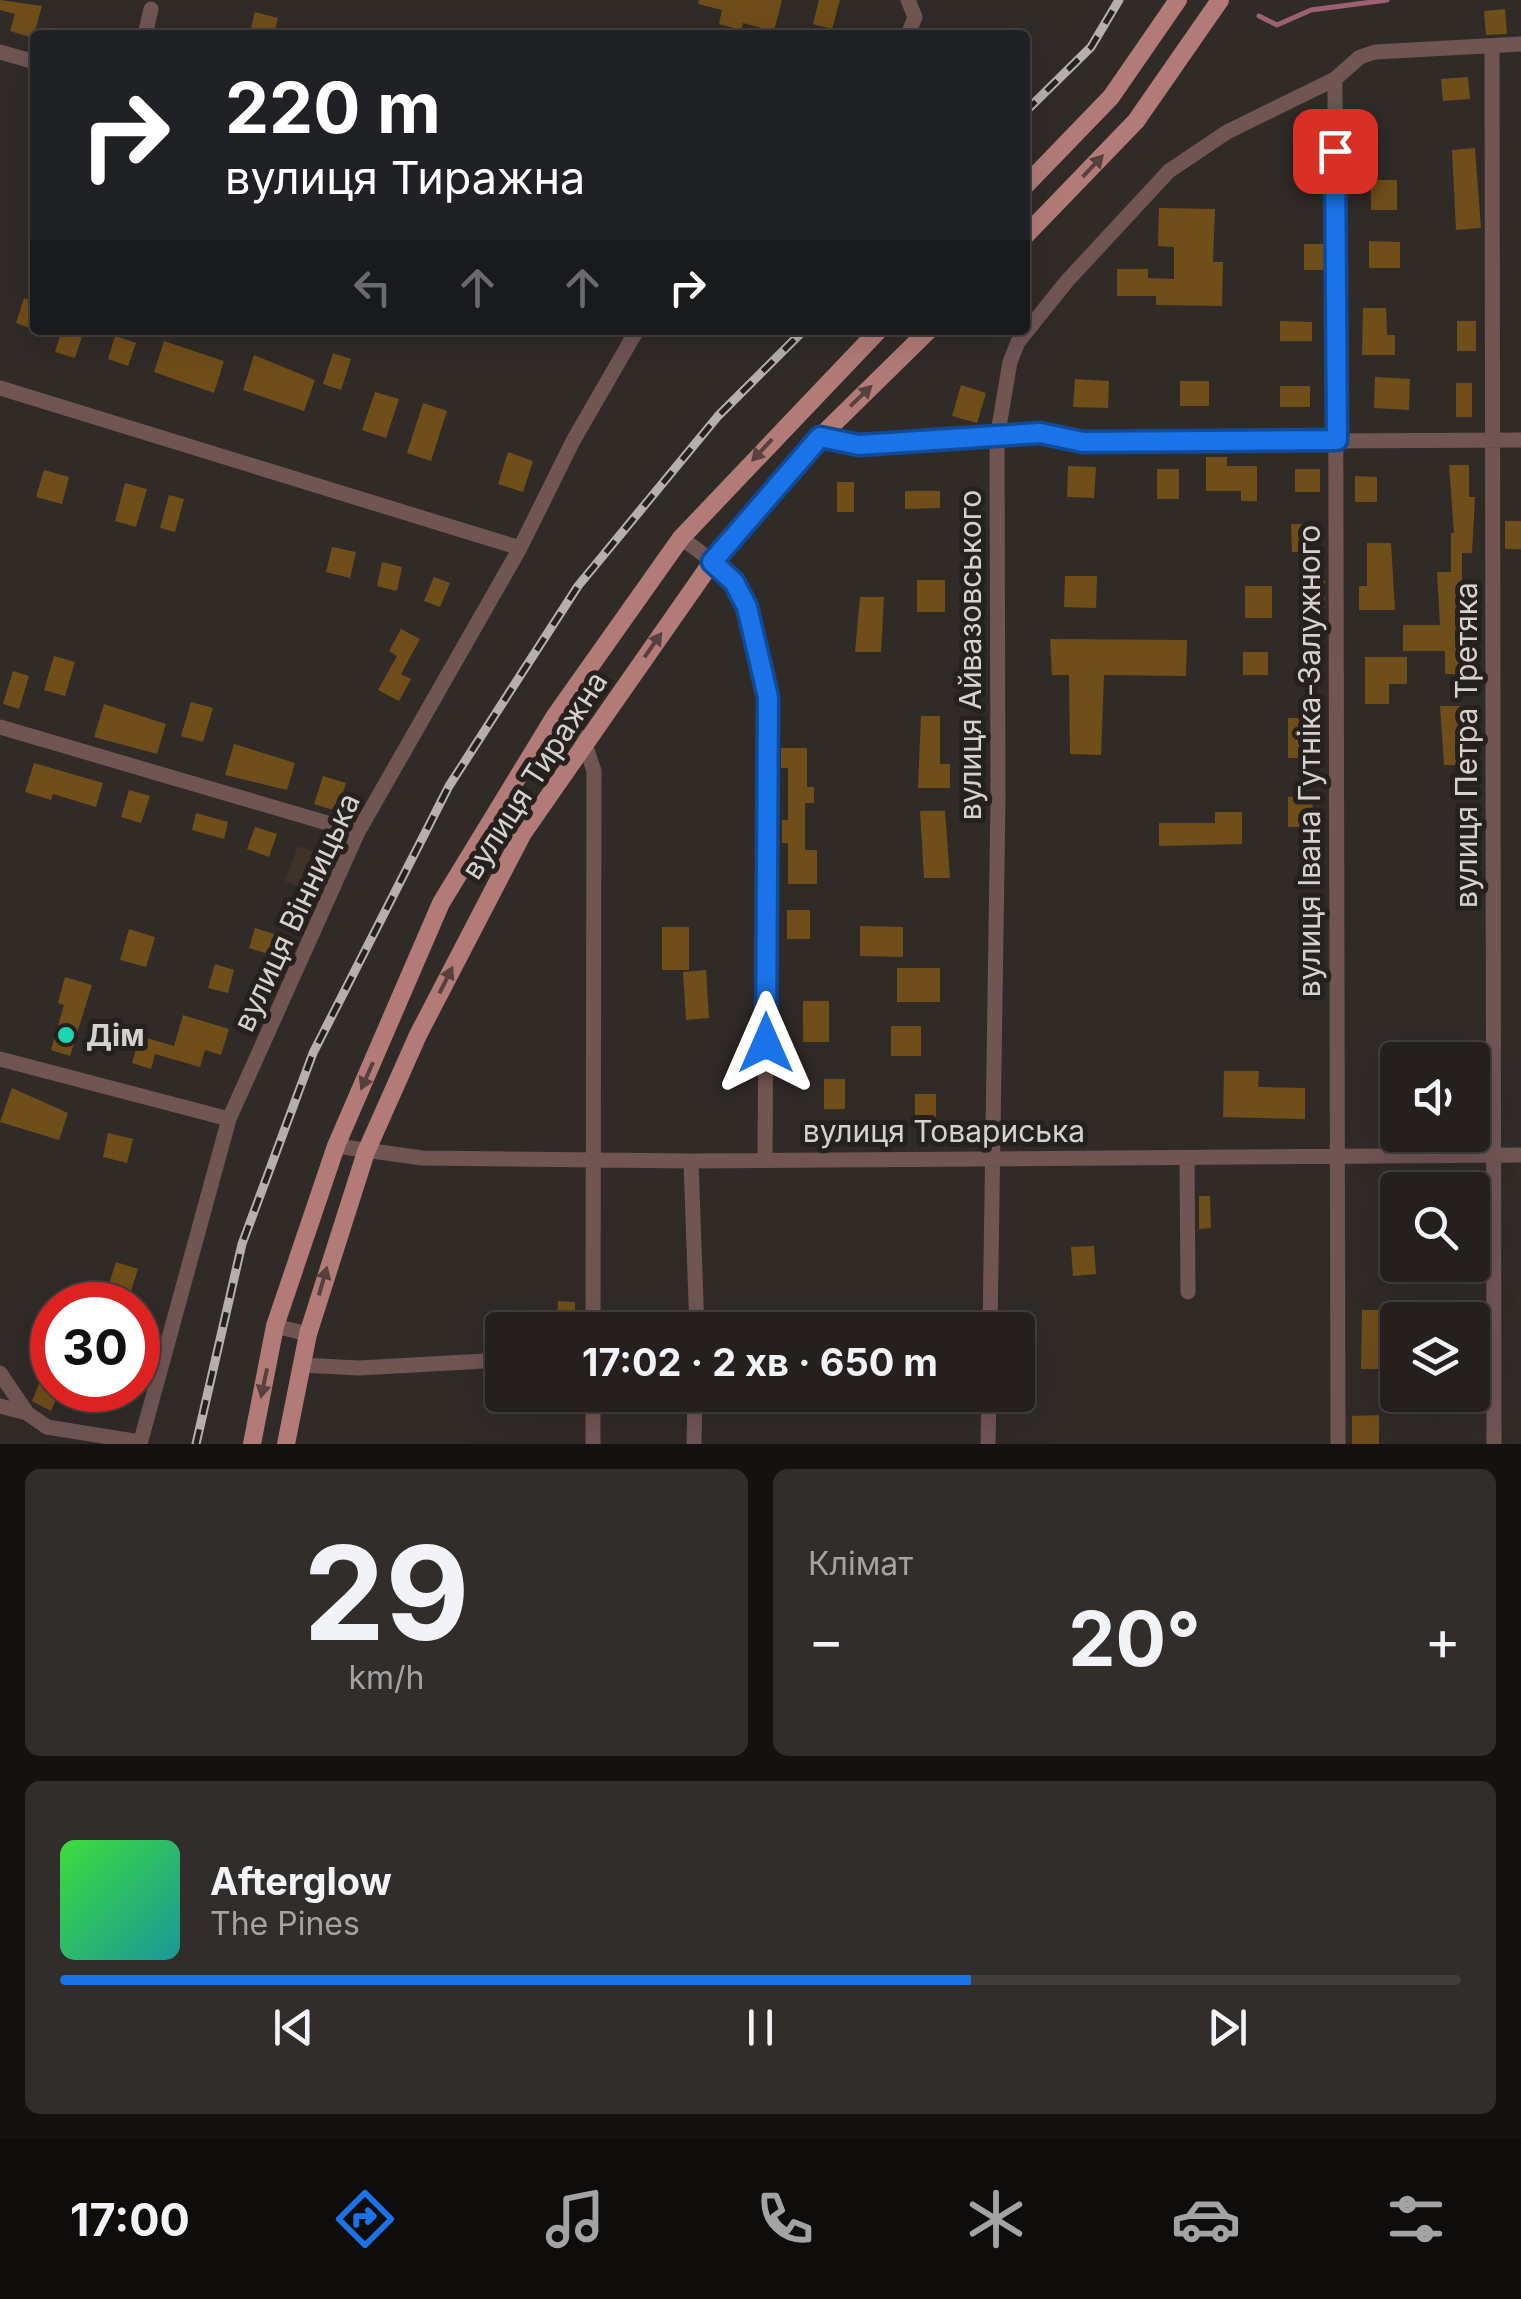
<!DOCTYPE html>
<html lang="uk">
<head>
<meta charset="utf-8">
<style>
  body { margin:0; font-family:Inter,sans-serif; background:#312d2b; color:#f1f3f6; height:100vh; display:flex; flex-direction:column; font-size:38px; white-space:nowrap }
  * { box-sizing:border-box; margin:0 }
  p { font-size:32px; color:#a3a3a4 }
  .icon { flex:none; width:55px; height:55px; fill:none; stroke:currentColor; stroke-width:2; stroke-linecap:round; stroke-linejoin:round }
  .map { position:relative; height:1444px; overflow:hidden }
  .drawer { display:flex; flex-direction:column; gap:25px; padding:25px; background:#141210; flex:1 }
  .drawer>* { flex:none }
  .banner { position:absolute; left:30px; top:30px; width:1000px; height:305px; border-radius:10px; box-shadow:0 10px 40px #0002,0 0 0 2px #423e3c; background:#202124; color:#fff; overflow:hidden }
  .buttons { position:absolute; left:1380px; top:1042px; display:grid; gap:20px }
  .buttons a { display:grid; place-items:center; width:110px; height:110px; border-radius:10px; background:#25201e; box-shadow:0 10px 40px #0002,0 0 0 2px #423e3c; font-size:50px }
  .speed { position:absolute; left:30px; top:1282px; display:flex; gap:20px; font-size:50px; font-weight:700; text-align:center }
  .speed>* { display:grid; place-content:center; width:130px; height:130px; border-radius:50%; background:#25201e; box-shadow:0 10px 40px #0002,0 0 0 2px #423e3c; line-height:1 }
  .speed .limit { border:15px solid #d22; background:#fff; color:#111 }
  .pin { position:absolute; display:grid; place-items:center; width:85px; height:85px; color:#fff; margin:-42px; border-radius:20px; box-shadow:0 5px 15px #0006 }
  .me { position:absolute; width:110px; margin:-55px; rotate:0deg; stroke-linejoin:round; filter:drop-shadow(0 0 8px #0008) }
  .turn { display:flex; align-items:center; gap:35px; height:210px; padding:0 30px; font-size:45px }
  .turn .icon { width:130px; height:130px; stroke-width:2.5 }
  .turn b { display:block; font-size:70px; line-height:85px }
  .lanes { display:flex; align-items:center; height:95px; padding:0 30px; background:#0003; justify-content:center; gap:50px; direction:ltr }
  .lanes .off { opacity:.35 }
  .big { font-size:75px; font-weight:700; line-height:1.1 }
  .drawer .card { flex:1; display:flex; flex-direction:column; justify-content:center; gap:15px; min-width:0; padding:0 35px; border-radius:15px; background:#312d2b }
  .drawer .dial { align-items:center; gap:0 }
  .dial b { font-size:130px; line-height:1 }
  .song { display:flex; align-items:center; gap:30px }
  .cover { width:120px; height:120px; border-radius:15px; background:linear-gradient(135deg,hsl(120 70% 55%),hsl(180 70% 35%)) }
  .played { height:10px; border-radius:5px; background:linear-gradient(90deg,#1a73e8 65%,#423e3c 65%) }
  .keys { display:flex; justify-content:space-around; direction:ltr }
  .heat { display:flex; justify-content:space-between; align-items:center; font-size:55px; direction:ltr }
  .drawer .tiles { flex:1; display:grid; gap:25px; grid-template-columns:1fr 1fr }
  .card:last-child { grid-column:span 2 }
  .trip { position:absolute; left:485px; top:1312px; width:550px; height:100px; border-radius:10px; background:#25201e; box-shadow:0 10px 40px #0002,0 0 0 2px #423e3c; font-weight:700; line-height:100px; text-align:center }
  .dock { display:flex; height:160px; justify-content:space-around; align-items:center; background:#0f0d0c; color:#a3a3a4 }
  .dock .icon { width:70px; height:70px }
  .dock .on { color:#1a73e8 }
  .dock b { font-size:45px; color:#f1f3f6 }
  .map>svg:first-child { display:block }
  .built { fill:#3e322b }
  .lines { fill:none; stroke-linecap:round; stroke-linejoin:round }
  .stream { stroke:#9c6074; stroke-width:5 }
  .building { fill:#704e1a }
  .minor { stroke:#705553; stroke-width:15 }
  .major { stroke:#b27b78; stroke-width:18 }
  .rail-casing { stroke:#b5b0ae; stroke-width:9 }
  .rail { stroke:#27211e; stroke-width:5; stroke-dasharray:15; stroke-linecap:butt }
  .oneway { fill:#58403e }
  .route-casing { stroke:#114b97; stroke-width:25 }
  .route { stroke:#1a73e8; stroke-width:18 }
  .poi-dot { fill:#1dd5b1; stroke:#27211e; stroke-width:4 }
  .labels { text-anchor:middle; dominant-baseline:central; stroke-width:10; stroke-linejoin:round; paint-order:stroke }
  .street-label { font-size:30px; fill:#d5d1cf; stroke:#27211e }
  .poi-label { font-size:30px; font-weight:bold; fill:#d5d1cf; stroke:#27211e; text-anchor:start }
</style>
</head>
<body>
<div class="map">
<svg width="1521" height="1444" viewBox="0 0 1521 1444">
  <rect width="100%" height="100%" fill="#312b28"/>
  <!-- built -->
  <path class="built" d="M298,846L319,854L306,889L285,881Z"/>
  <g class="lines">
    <!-- stream -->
    <path class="stream" d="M1259,16L1277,25L1311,10L1387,0"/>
  </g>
  <!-- building -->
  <path class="building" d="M0,0L42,6L33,38L10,31L15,14L0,10Z
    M699,0H782L774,31L743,23L741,30L719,24L722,10L698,4Z
    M819,0H840L832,29L813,24Z
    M1505,9L1507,34L1486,35L1484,11Z
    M255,12L278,18L274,35L251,28Z
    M1468,77L1470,99L1443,101L1441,79Z
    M1475,148L1481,228L1456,230L1452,150Z
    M1371,180H1397V210H1371Z
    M1159,208L1215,209L1213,262H1223L1222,306L1156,305V296H1117V269H1148V278L1174,279V247L1158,246Z
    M1369,241L1400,242V268H1369Z
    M1304,244H1324V270H1304Z
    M24,298L35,302V330L16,323Z
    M1363,308H1386L1387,335H1395V355H1362Z
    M1280,321L1312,322V341H1280Z
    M1457,321H1476V351H1457Z
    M62,330H84L75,358L55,352Z
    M115,336L136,343L128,366L108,359Z
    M164,341L224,361L214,393L154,372Z
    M333,353L351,359L341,390L323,384Z
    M254,355L315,380L304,411L243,390Z
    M1375,377L1410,379L1409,410L1374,408Z
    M1075,379L1109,381L1108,408L1073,407Z
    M1180,381H1209V406H1180Z
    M1456,383H1472V417H1456Z
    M961,385L986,393L977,423L952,416Z
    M1280,386H1310V407H1280Z
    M375,392L399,399L386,438L362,430Z
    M423,403L447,411L431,461L407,453Z
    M508,452L533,461L523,492L498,484Z
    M1206,457H1227V466H1257V501H1241V491H1206Z
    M1449,465H1469V497H1475L1472,553H1462V644H1468L1469,674H1445V651H1403V625H1440L1437,572H1451V533H1454Z
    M1068,466L1096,467L1094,498L1067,497Z
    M1157,469H1179V499H1157Z
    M1295,469H1320V492H1295Z
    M44,470L69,477L62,504L36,497Z
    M1355,476L1377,477V502H1355Z
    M837,482H854V512H837Z
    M125,483L147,489L136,527L115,521Z
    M905,491H940V508L905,509Z
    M169,495L184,499L175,532L160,528Z
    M1505,521H1521V549H1505Z
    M1291,524H1313V573H1325V608H1301L1300,552H1292Z
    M1367,543H1391L1395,610H1359V586H1367Z
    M332,547L356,552L350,578L326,572Z
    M382,562L402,567L397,591L377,586Z
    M1065,576H1097L1096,608L1064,607Z
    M434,577L450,583L440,607L424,601Z
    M917,580H945V612H917Z
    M1245,586H1272V618H1245Z
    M860,597H884L881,652H855Z
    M401,629L420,639L401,674L411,679L399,701L378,690L397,656L389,651Z
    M1050,639L1187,640L1186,676L1104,675L1101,755L1070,754L1069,675H1052Z
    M1243,652H1268V675H1243Z
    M54,656L75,662L65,696L44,690Z
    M1365,657H1407V684H1389V704H1365Z
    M13,671L29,676L19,709L3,704Z
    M191,702L213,708L203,742L181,736Z
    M104,704L166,724L157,754L94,737Z
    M1440,706H1466L1467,765H1444Z
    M921,716H940V764H950V788H918Z
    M1288,718H1314V758H1288Z
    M234,744L295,763L287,790L225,775Z
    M781,748H807V787H814V803H805V850H817V884H788V843H782V820H788V768H781Z
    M34,763L103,783L96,807L53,794L51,800L25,792Z
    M323,776L346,783L337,811L314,804Z
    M129,790L150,796L141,823L121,817Z
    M1288,797H1313L1312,827H1288Z
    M920,811H945L950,878H924Z
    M1215,812H1242V844L1159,846V823H1215Z
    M196,813L228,822L224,839L192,830Z
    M255,827L277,834L269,857L247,849Z
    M787,910H810V939H787Z
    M860,926L903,927V957L860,956Z
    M662,927H689V970H662Z
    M255,928L290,939L284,959L249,948Z
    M129,929L155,937L146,967L120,960Z
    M215,964L234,970L228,993L208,988Z
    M897,968H940V1002H897Z
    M706,970L709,1018L686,1020L683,972Z
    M65,977L92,985L70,1056L51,1050L64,1005L58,1003Z
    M803,1001H829V1042H803Z
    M183,1015L229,1029L221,1055L205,1050L200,1067L155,1054L151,1069L132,1063L140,1036L174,1046Z
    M891,1026H921V1056H891Z
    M1224,1071H1259L1258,1087L1305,1088V1119L1223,1117Z
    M824,1079H845V1109H824Z
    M12,1088L68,1113L59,1140L0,1122Z
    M915,1094H936V1123H915Z
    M108,1133L133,1139L127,1163L103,1157Z
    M1199,1196H1210L1211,1228L1199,1229Z
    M1094,1246L1096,1274L1073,1276L1071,1247Z
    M116,1262L138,1269L129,1297L107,1290Z
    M558,1301L575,1302V1328H557Z
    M1362,1310H1387L1386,1369H1361Z
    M52,1352V1390H60L51,1411L32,1401Z
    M1379,1415V1444H1352V1416Z"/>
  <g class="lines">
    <!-- minor -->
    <path class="minor" d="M145,35L151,9
      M908,35L915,17L908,0
      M1492,46L1494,1444
      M0,52L35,62
      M1335,79L1338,1444
      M0,388L520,548
      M820,437C903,466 999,417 1083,442L1521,440
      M681,538L725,570L740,592L768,697L765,1158
      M555,716L584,741L594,771L593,1330
      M0,727L358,832
      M0,1059L229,1119
      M336,1146L422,1158L691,1161L1521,1155
      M1187,1159L1188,1292
      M691,1161L697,1330
      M275,1326L308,1334
      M990,1330L998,799L997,438L1010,362L1018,342L1067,281L1169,171L1227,132L1335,79L1360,57L1375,52L1521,44
      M301,1365L359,1368L502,1360
      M0,1373L27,1413
      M0,1406L27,1413L47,1427L140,1442
      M140,1444L229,1119L358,832L520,548L573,441L637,330
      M593,1444V1395
      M694,1444L695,1395
      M988,1444L989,1395"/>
    <!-- major -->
    <path class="major" d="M1025,186L1111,97L1178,0
      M1025,236L1136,121L1220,0
      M252,1444L275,1326L336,1146L441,903L555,716L681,538L879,330
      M286,1444L308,1334L366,1152L418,1035L523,833L712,562L820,437L929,330"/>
    <defs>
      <path id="rail" d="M1025,112L1091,47L1119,0
        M196,1444L242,1244L313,1053L449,786L578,586L718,416L804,330"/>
    </defs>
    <!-- rail casing -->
    <use href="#rail" class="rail-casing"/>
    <!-- rail -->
    <use href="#rail" class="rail"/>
  </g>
  <!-- one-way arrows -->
  <defs><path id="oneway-solid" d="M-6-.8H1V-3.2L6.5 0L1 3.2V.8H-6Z" transform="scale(2.5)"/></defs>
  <g class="oneway">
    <use href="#oneway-solid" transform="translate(1093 166) rotate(-47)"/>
    <use href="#oneway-solid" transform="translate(861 396) rotate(-44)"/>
    <use href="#oneway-solid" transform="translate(762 450) rotate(133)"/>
    <use href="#oneway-solid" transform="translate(653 645) rotate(-55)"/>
    <use href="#oneway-solid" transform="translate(446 980) rotate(-64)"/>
    <use href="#oneway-solid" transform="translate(367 1076) rotate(114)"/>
    <use href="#oneway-solid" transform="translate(323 1281) rotate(-74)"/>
    <use href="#oneway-solid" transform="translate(264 1383) rotate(102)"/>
  </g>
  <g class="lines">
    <defs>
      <path id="route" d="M766,1043L768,697L747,607L734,582L712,562L820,437L859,445L1040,433L1083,442L1337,440L1335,151"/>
    </defs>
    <!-- route casing -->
    <use href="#route" class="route-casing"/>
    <!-- route -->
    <use href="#route" class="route"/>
  </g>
  <!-- markers -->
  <circle class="poi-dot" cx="66" cy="1035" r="10"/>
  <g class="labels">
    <!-- street labels -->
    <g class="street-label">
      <text transform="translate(970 655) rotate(-90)">вулиця Айвазовського</text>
      <text transform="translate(1466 745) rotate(-90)">вулиця Петра Третяка</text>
      <text transform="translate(1309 761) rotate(-90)">вулиця Івана Гутніка-Залужного</text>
      <text transform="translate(534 775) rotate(-57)">вулиця Тиражна</text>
      <text transform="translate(296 912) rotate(-65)">вулиця Вінницька</text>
      <text x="944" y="1131">вулиця Товариська</text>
    </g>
    <!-- poi labels -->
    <g class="poi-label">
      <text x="86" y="1035">Дім</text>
    </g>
  </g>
</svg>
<div class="buttons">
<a><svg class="icon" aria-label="sound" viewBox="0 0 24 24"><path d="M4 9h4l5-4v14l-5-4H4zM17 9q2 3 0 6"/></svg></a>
<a><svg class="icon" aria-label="search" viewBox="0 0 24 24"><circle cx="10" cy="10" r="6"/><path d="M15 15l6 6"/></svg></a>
<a><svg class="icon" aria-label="layers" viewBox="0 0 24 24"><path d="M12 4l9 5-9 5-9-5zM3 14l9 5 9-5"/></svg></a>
</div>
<div class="speed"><div class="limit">30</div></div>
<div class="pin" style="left:1335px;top:151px;background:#d93025"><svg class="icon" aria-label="arrive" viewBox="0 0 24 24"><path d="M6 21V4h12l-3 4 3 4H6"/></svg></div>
<svg class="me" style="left:766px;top:1043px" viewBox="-20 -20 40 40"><path d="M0-17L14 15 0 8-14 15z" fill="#1a73e8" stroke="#fff" stroke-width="4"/></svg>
<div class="trip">17:02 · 2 хв · 650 m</div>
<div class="banner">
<div class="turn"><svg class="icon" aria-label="right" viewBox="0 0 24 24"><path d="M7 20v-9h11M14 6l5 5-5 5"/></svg><div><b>220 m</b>вулиця Тиражна</div></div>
<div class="lanes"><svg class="icon off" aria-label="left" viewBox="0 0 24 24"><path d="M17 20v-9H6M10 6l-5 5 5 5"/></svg><svg class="icon off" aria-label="ahead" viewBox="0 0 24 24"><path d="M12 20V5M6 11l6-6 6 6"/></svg><svg class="icon off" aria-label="ahead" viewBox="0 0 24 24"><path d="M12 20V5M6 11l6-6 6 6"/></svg><svg class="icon" aria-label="right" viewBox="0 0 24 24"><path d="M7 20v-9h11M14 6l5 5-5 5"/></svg></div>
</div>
</div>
<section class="drawer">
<div class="tiles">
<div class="card dial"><b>29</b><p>km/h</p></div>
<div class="card"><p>Клімат</p>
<div class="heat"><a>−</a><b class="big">20°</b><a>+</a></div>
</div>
<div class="card">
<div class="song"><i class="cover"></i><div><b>Afterglow</b><p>The Pines</p></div></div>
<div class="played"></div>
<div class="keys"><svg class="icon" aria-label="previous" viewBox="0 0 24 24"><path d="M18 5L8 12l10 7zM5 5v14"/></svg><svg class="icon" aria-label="pause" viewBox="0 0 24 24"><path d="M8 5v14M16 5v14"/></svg><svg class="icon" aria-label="next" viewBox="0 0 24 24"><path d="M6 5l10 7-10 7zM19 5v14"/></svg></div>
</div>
</div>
</section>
<nav class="dock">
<b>17:00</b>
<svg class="icon on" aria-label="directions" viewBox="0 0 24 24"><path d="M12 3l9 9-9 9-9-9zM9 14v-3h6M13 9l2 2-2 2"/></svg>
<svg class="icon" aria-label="music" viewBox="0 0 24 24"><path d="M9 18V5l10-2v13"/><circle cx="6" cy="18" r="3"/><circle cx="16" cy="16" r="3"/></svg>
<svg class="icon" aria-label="phone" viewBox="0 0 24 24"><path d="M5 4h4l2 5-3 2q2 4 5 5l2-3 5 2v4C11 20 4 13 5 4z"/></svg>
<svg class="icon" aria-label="climate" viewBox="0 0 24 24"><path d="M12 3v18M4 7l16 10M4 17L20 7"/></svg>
<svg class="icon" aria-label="car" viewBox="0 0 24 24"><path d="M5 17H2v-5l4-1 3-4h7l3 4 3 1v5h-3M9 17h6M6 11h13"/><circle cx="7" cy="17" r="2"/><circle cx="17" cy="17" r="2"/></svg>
<svg class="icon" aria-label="filters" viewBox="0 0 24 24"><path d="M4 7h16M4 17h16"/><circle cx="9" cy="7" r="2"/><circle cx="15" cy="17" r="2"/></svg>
</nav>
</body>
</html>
